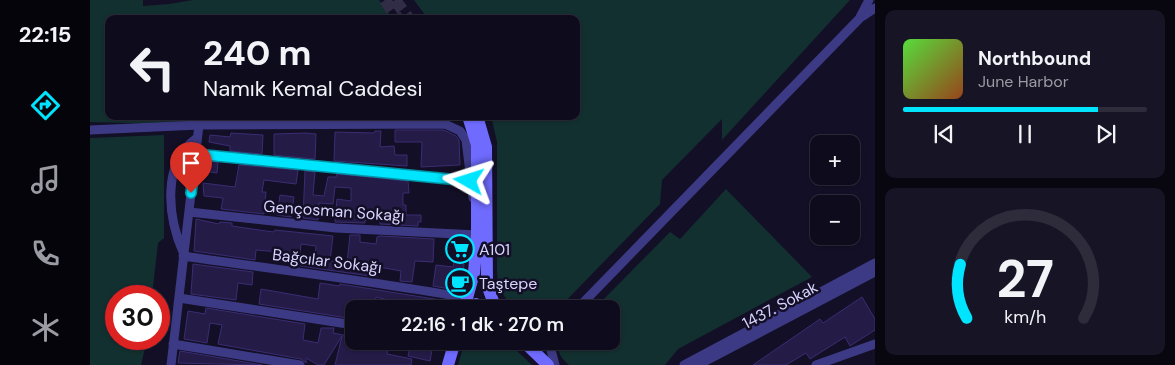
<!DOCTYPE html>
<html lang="tr">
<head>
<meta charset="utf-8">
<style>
  body { margin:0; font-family:"DM Sans",sans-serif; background:#171425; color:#f1f3f6; height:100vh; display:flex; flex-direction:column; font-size:19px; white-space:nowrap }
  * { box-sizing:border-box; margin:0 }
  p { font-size:16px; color:#9b9ba3 }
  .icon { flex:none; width:28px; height:28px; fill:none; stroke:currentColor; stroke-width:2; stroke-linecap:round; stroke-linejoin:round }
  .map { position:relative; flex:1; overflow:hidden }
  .drawer { display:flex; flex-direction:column; gap:10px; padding:10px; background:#08060f; width:300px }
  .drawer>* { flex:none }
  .top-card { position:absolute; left:15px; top:15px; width:475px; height:105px; border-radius:10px; box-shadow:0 1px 4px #0004,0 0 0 1px #2e2b3b; background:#0e0b1c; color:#f1f3f6; overflow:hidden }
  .controls { position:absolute; left:720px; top:135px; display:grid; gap:10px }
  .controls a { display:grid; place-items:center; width:50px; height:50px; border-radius:10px; background:#0e0b1c; box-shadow:0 1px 4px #0004,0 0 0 1px #2e2b3b; font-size:25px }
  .speed { position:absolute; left:15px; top:285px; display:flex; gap:10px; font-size:25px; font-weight:700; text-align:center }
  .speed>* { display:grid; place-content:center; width:65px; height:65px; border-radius:50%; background:#0e0b1c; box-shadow:0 1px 4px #0004,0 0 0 1px #2e2b3b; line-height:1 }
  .speed .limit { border:8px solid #d22; background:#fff; color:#111 }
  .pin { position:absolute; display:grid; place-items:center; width:42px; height:42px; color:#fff; margin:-51px -21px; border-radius:50% 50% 50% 0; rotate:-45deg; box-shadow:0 0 5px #0007 }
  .pin .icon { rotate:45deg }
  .me { position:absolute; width:55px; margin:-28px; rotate:276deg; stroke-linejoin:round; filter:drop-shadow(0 0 4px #0008) }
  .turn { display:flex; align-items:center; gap:18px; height:105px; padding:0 15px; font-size:22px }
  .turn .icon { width:65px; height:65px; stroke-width:2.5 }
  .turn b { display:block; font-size:35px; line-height:42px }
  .drawer .card { flex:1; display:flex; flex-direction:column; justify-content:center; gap:8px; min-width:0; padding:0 18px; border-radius:10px; background:#171425 }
  .drawer .dial { align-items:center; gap:0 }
  .dial svg { height:130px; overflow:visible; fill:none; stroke:#2e2b3b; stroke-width:7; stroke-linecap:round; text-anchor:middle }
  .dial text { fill:#f1f3f6; stroke:none }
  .song { display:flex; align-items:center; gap:15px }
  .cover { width:60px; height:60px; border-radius:8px; background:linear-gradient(135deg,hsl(110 70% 55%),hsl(20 70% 35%)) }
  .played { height:5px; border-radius:2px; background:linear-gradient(90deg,#00e5ff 80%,#2e2b3b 80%) }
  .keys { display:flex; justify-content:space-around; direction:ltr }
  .trip { position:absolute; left:255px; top:300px; width:275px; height:50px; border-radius:10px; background:#0e0b1c; box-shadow:0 1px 4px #0004,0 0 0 1px #2e2b3b; font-weight:600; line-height:50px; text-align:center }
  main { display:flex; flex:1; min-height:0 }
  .tab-bar { display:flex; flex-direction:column; width:90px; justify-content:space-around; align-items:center; background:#06040b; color:#9b9ba3 }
  .tab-bar .icon { width:35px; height:35px }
  .tab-bar .active { color:#00e5ff }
  .tab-bar b { font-size:22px; color:#f1f3f6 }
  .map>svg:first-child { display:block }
  .green { fill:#12302f }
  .building { fill:#241b47; stroke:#3b2d73 }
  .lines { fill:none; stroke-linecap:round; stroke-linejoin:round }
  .secondary-tunnel { stroke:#312d47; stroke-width:12; stroke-dasharray:12 6; stroke-linecap:butt }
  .street { stroke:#3d3a85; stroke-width:9 }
  .secondary { stroke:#6f6bff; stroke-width:12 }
  .route-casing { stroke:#0095a6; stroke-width:12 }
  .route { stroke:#00e5ff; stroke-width:9 }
  .labels { text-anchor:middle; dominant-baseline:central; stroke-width:5; stroke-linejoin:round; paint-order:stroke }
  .street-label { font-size:16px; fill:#d9d4ff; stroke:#130f26 }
  .poi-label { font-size:16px; fill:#d9d4ff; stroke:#130f26; text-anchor:start }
</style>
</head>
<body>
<main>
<nav class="tab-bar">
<b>22:15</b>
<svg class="icon active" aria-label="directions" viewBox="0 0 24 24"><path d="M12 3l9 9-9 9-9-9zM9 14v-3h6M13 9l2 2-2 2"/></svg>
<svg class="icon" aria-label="music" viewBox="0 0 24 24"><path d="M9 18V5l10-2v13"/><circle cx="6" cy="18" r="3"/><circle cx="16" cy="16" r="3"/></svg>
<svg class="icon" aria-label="phone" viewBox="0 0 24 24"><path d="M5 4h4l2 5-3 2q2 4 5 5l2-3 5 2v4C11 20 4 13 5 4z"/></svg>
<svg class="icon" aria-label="climate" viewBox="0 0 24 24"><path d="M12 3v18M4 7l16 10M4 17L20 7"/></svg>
</nav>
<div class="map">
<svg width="785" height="365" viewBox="0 0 785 365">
  <rect width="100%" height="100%" fill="#130f26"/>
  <!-- green -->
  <path class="green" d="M0,0H53V6L79,4L103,0H289L303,19H19V116H363L360,119L109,125L0,122Z
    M324,0H760L632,140V119L572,180L570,204L468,309H424L409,289L407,273V142L401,116H486V19H338Z
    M74,135V238L68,243L62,296H26V339H57L51,365H0V138Z
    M636,189L722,277L588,349L575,365H479C471,358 465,351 472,341H521V309H504L580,232L590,239Z
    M375,341H416L442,365H368Z"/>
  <!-- building -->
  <path class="building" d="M305,130H354L366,136L369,140L370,165L331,167L332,142H305Z
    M285,131H291L290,147L304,146L305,155H317V166L244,161L245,132L284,133Z
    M141,133L173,135L172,154L140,151V146L119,142L120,135L140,137Z
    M216,133L226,134L225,159L184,155V134Z
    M115,161L128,162L127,173L113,171Z
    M149,165L208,170L206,184L174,180L172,192H176L174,214L131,209L133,198L114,196L113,183L145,187Z
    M215,171L225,172L223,195L234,196L238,177H246L247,174L318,181L319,193H313V205H316V215H331V222H328V226L290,224V221L275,220V223L245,222L247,199L261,201V188L245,187L243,204L229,203L228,220L213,218Z
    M190,195L204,197L201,217L187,215Z
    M106,219L129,224L130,222L142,223V226L183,232L185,230L243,236L240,261L257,263L260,235H270V242L286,244L287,237L290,236L344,239L343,262L325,261L322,282L310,281L311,271L289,267L287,277L210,266L211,258L225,259L226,246L211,244L210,254L166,250L165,260L104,251Z
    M364,262L374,264L372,288L365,287V290L343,286L346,265L363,267Z
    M103,264L163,272L162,285L148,283L146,300L101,294Z
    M230,283L249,286L250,284L363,302L362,308L347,305V309H301L302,301L286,297L284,309H264V319L169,304L171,289L228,299Z
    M772,297L785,319V330L760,346L755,337L720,359L716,353L696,365H663L730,319L733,323Z
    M116,308L215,324L213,340L228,343L231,328H244L243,333L258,336V330L264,331V341H300L297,354L322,359L321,365H245L252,336L234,365H228L216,358V363L211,359L128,344L132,325L120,323L117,343L94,339L98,311L115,314Z
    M321,341L343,344L340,361L318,356Z
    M90,351L172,365L88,363Z"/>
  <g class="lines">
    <!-- secondary-tunnel -->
    <path class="secondary-tunnel" d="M295,0L308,19
      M305,0L319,19"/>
    <!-- street -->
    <path class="street" d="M770,17L779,0
      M0,130L109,125L355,124L370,131L376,140L383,198
      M106,154L379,181
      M99,212L246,228L387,235
      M93,252C78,218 71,162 107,138
      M93,256C188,270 283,281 377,298
      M89,298L264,325
      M487,309L770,18L785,8
      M352,341L364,343
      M462,341L461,350L465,365
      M83,344L210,365
      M81,365L109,125
      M594,365L785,263
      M608,365L785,272
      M726,365L785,344"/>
    <!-- secondary -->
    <path class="secondary" d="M387,116L396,147L397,285L406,309
      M374,309L384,273L387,235V145L378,116
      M376,309L386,304L394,309
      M433,341L458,365
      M358,365L365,341"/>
  </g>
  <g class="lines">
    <defs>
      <path id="route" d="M101,193L106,154L379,181"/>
    </defs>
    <!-- route casing -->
    <use href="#route" class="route-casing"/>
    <!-- route -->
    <use href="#route" class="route"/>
  </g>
  <!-- icons -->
  <defs>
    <symbol id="supermarket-ring" viewBox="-11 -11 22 22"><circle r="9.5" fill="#130f26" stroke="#00e5ff" stroke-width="1.5"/><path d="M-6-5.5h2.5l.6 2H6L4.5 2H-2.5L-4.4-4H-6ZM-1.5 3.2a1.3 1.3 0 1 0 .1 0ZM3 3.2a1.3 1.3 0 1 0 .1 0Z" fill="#00e5ff"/></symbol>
    <symbol id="cafe-ring" viewBox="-11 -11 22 22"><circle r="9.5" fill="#130f26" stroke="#00e5ff" stroke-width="1.5"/><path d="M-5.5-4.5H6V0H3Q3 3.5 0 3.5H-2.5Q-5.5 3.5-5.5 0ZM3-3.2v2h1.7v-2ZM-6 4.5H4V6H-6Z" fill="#00e5ff"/></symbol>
  </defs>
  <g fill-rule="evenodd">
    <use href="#supermarket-ring" x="354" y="233" width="32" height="32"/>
    <use href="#cafe-ring" x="354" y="267" width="32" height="32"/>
  </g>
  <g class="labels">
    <!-- street labels -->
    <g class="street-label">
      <text transform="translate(244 211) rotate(4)">Gençosman Sokağı</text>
      <text transform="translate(237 261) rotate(7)">Bağcılar Sokağı</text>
      <text transform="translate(690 305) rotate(-28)">1437. Sokak</text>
    </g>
    <!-- poi labels -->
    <g class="poi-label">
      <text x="389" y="249">A101</text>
      <text x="389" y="283">Taştepe</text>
    </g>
  </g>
</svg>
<div class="controls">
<a>+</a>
<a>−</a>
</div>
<div class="speed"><div class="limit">30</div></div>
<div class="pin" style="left:101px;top:193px;background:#d93025"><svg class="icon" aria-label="arrive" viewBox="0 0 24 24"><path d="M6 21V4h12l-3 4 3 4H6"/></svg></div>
<svg class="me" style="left:379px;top:181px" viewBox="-20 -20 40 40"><path d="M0-17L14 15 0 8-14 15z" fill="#00e5ff" stroke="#fff" stroke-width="4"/></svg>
<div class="trip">22:16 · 1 dk · 270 m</div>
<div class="top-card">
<div class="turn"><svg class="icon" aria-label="left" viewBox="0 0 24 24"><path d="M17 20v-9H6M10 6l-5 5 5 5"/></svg><div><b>240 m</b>Namık Kemal Caddesi</div></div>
</div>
</div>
<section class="drawer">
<div class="card">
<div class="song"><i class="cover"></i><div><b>Northbound</b><p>June Harbor</p></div></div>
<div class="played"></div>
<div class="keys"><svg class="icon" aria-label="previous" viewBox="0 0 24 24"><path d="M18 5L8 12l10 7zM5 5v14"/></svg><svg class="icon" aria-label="pause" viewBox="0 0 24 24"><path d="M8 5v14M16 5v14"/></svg><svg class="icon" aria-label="next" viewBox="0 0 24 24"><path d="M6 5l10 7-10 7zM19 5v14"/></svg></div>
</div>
<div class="card dial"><svg viewBox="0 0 100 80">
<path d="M14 69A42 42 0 1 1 86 69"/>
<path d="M14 69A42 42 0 0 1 10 36" stroke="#00e5ff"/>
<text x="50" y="56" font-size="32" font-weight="700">27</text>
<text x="50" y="72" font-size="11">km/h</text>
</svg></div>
</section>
</main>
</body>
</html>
